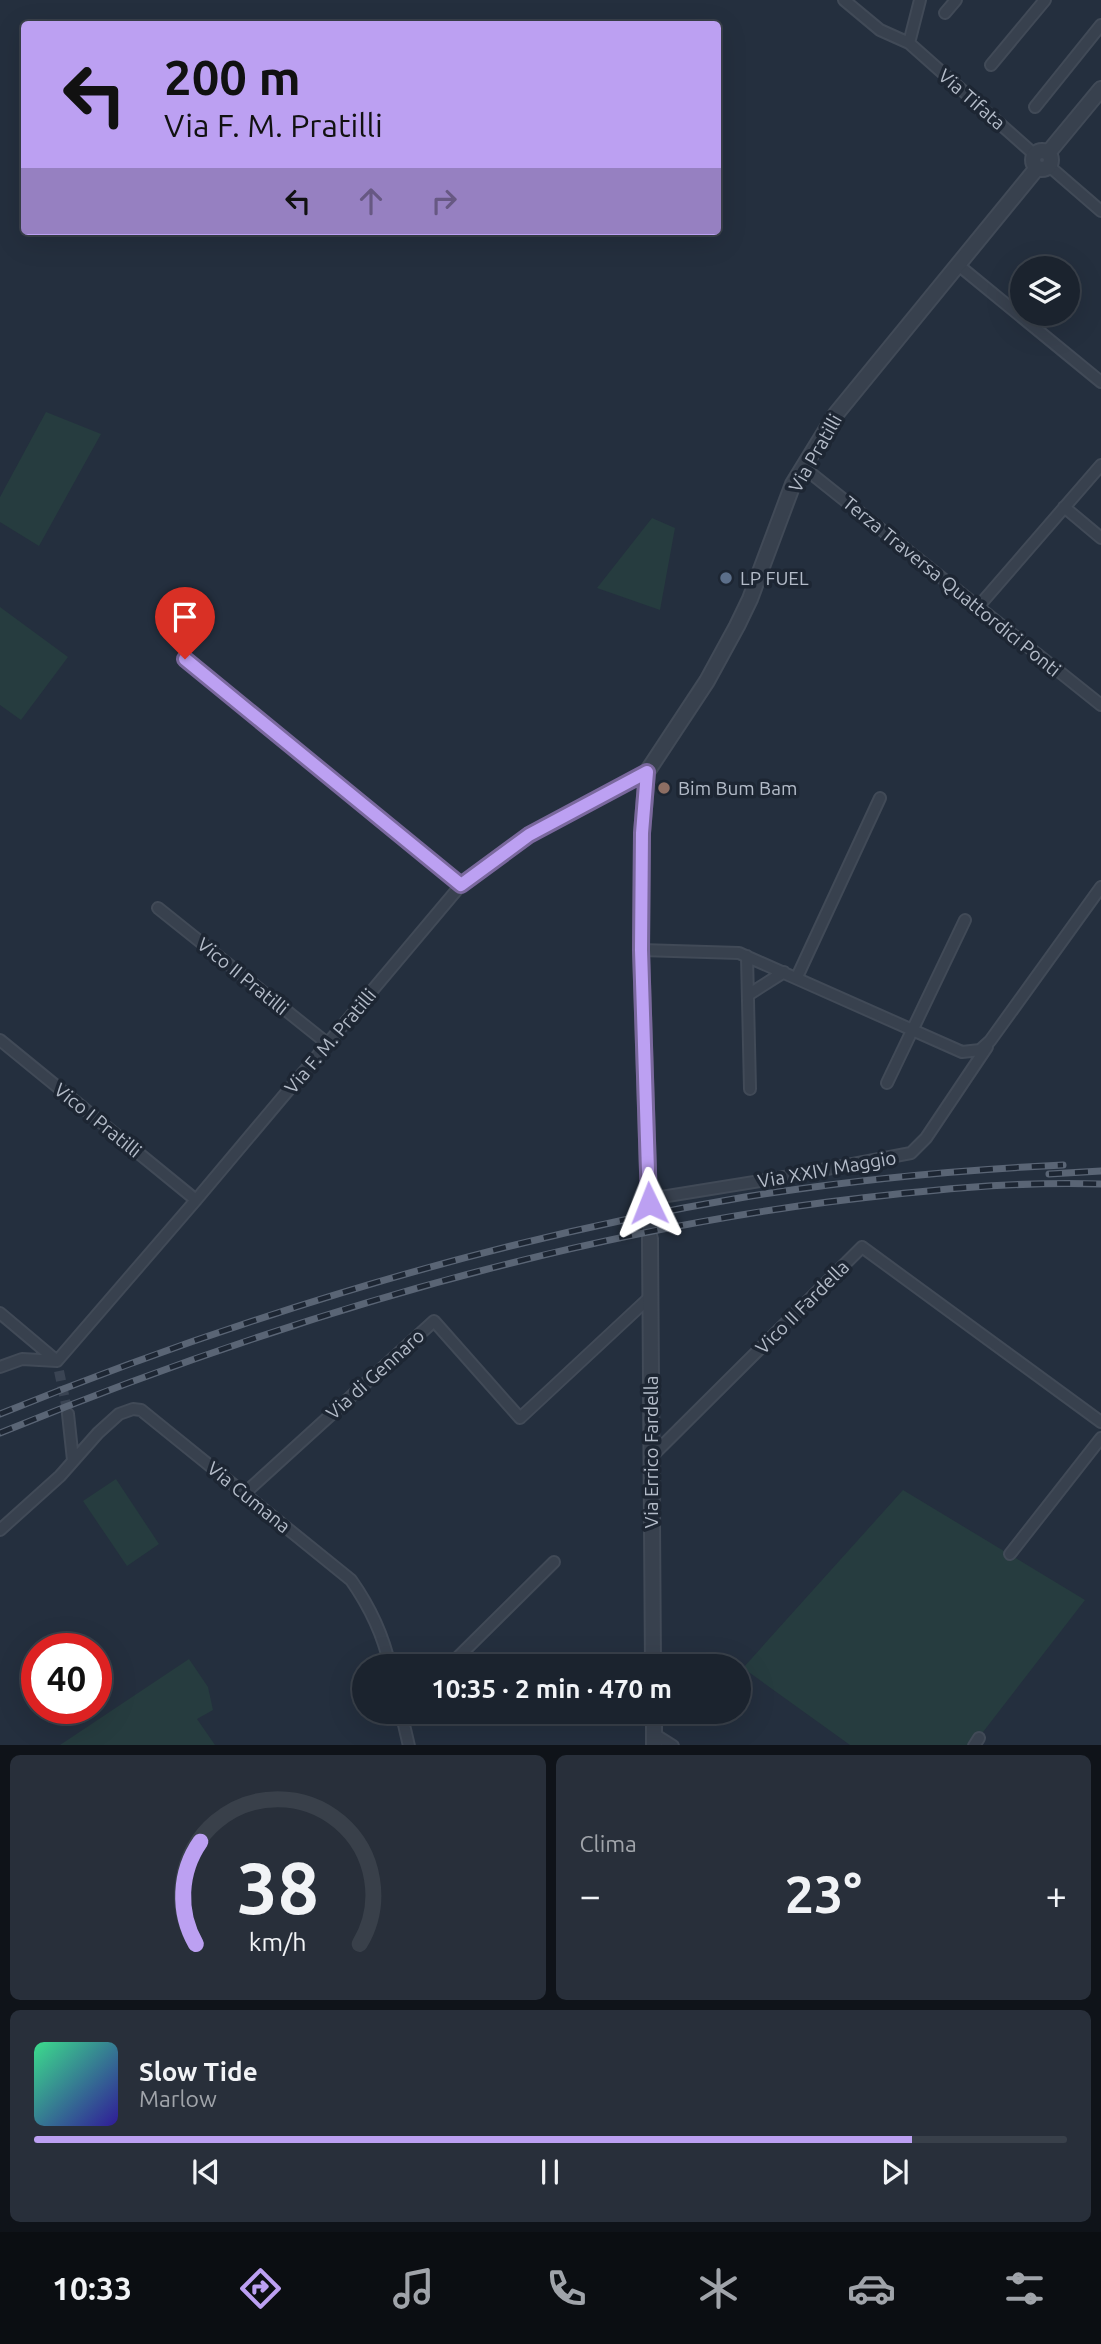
<!DOCTYPE html>
<html lang="it">
<head>
<meta charset="utf-8">
<style>
  body { margin:0; font-family:Ubuntu,sans-serif; background:#282f3a; color:#f1f3f6; height:100vh; display:flex; flex-direction:column; font-size:26px; white-space:nowrap }
  * { box-sizing:border-box; margin:0 }
  p { font-size:23px; color:#a0a4aa }
  .icon { flex:none; width:38px; height:38px; fill:none; stroke:currentColor; stroke-width:2; stroke-linecap:round; stroke-linejoin:round }
  .map { position:relative; height:1745px; overflow:hidden }
  .drawer { display:flex; flex-direction:column; gap:10px; padding:10px; background:#0f1319; flex:1 }
  .drawer>* { flex:none }
  .guide { position:absolute; left:21px; top:21px; width:700px; height:214px; border-radius:7px; box-shadow:0 7px 28px #0002,0 0 0 2px #39404a; background:#bca0f2; color:#111; overflow:hidden }
  .fabs { position:absolute; left:1010px; top:256px; display:grid; gap:14px }
  .fabs a { display:grid; place-items:center; width:70px; height:70px; border-radius:50%; background:#1b232e; box-shadow:0 7px 28px #0002,0 0 0 2px #39404a; font-size:35px }
  .speed { position:absolute; left:21px; top:1633px; display:flex; gap:14px; font-size:35px; font-weight:700; text-align:center }
  .speed>* { display:grid; place-content:center; width:91px; height:91px; border-radius:50%; background:#1b232e; box-shadow:0 7px 28px #0002,0 0 0 2px #39404a; line-height:1 }
  .speed .limit { border:10px solid #d22; background:#fff; color:#111 }
  .pin { position:absolute; display:grid; place-items:center; width:60px; height:60px; color:#fff; margin:-72px -30px; border-radius:50% 50% 50% 0; rotate:-45deg; box-shadow:0 0 7px #0007 }
  .pin .icon { rotate:45deg }
  .me { position:absolute; width:77px; margin:-38px; rotate:358deg; stroke-linejoin:round; filter:drop-shadow(0 0 5px #0008) }
  .turn { display:flex; align-items:center; gap:24px; height:147px; padding:0 28px; font-size:32px }
  .turn .icon { width:91px; height:91px; stroke-width:2.5 }
  .turn b { display:block; font-size:49px; line-height:60px }
  .lanes { display:flex; align-items:center; height:66px; padding:0 28px; background:#0003; justify-content:center; gap:35px; direction:ltr }
  .lanes .off { opacity:.35 }
  .big { font-size:52px; font-weight:700; line-height:1.1 }
  .drawer .card { flex:1; display:flex; flex-direction:column; justify-content:center; gap:10px; min-width:0; padding:0 24px; border-radius:10px; background:#282f3a }
  .drawer .dial { align-items:center; gap:0 }
  .dial svg { height:182px; overflow:visible; fill:none; stroke:#39404a; stroke-width:7; stroke-linecap:round; text-anchor:middle }
  .dial text { fill:#f1f3f6; stroke:none }
  .song { display:flex; align-items:center; gap:21px }
  .cover { width:84px; height:84px; border-radius:10px; background:linear-gradient(135deg,hsl(150 70% 55%),hsl(250 70% 35%)) }
  .played { height:7px; border-radius:4px; background:linear-gradient(90deg,#bca0f2 85%,#39404a 85%) }
  .keys { display:flex; justify-content:space-around; direction:ltr }
  .heat { display:flex; justify-content:space-between; align-items:center; font-size:38px; direction:ltr }
  .drawer .tiles { flex:1; display:grid; gap:10px; grid-template-columns:1fr 1fr }
  .card:last-child { grid-column:span 2 }
  .trip { position:absolute; left:352px; top:1654px; width:399px; height:70px; border-radius:35px; background:#1b232e; box-shadow:0 7px 28px #0002,0 0 0 2px #39404a; font-weight:700; line-height:70px; text-align:center }
  .tabs { display:flex; height:112px; justify-content:space-around; align-items:center; background:#0b0e12; color:#a0a4aa }
  .tabs .icon { width:49px; height:49px }
  .tabs .active { color:#bca0f2 }
  .tabs b { font-size:32px; color:#f1f3f6 }
  .map>svg:first-child { display:block }
  .green { fill:#263c3f }
  .lines { fill:none; stroke-linecap:round; stroke-linejoin:round }
  .minor-tunnel { stroke:#3a4453; stroke-width:10; stroke-dasharray:10 5; stroke-linecap:butt }
  .tertiary-tunnel { stroke:#3a4453; stroke-width:14; stroke-dasharray:14 7; stroke-linecap:butt }
  .minor-casing { stroke:#414a57; stroke-width:14 }
  .tertiary-casing { stroke:#414a57; stroke-width:18 }
  .minor { stroke:#38414e; stroke-width:10 }
  .tertiary { stroke:#38414e; stroke-width:14 }
  .rail-casing { stroke:#5a6575; stroke-width:7 }
  .rail { stroke:#1d2633; stroke-width:4.5; stroke-dasharray:13; stroke-linecap:butt }
  .route-casing { stroke:#7a689d; stroke-width:18 }
  .route { stroke:#bca0f2; stroke-width:12 }
  .service-dot { fill:#5c6f8a; stroke:#1d2633; stroke-width:2.5 }
  .education-dot { fill:#8d6e63; stroke:#1d2633; stroke-width:2.5 }
  .labels { text-anchor:middle; dominant-baseline:central; stroke-width:7; stroke-linejoin:round; paint-order:stroke }
  .street-label { font-size:19px; fill:#b4bcc9; stroke:#1d2633 }
  .poi-label { font-size:19px; fill:#b4bcc9; stroke:#1d2633; text-anchor:start }
</style>
</head>
<body>
<div class="map">
<svg width="1101" height="1746" viewBox="0 0 1101 1746">
  <rect width="100%" height="100%" fill="#242f3e"/>
  <!-- green -->
  <path class="green" d="M46,412L101,434L39,546L0,522V497Z
    M652,518L675,528L660,610L597,588Z
    M0,607L68,657L21,720L0,705Z
    M116,1479L159,1544L127,1566L83,1501Z
    M903,1490L1085,1600L973,1745H850L743,1668Z
    M189,1659L208,1687L213,1710L197,1719L215,1745H60Z"/>
  <g class="lines">
    <!-- minor-tunnel -->
    <path class="minor-tunnel" d="M59,1371L68,1414"/>
    <!-- tertiary-tunnel -->
    <path class="tertiary-tunnel" d="M649,1203L650,1238"/>
    <defs>
      <path id="minor" d="M844,0L880,30L909,43L1035,155
        M945,13L956,0
        M909,43L920,0
        M991,65L1045,0
        M1035,107L1101,25
        M1049,166L1101,211
        M957,264L1101,382
        M803,467L1101,705
        M1064,507L1101,538
        M978,607L1101,465
        M185,659L461,885
        M158,908L328,1044
        M641,950L739,953L962,1052L980,1050L990,1041L1101,887
        M747,956L750,1089
        M797,977L880,798
        M748,995L784,972
        M0,1040L196,1200
        M887,1083L965,920
        M649,1199L779,1178L911,1153L926,1138L987,1047
        M0,1313L57,1361
        M57,1361L196,1200L461,885L529,835L647,772
        M0,1367L22,1359L57,1361
        M68,1414L73,1460
        M651,1457L862,1247L1101,1422
        M245,1493L434,1321L520,1418L650,1297
        M0,1530L60,1476L98,1433L119,1414L133,1409L141,1410L351,1580C370,1607 383,1634 390,1666
        M1010,1554L1101,1438
        M449,1666L554,1562
        M401,1712L409,1746
        M654,1734L673,1746
        M974,1746L979,1738"/>
      <path id="tertiary" d="M1033 160a9 9 0 1 1 18 0a9 9 0 1 1-18 0Z
        M1048,153L1101,89
        M649,1203L641,950L642,833L647,772L707,681L737,626L750,599L793,484L836,414L1037,168
        M650,1238L653,1666
        M654,1712V1746"/>
    </defs>
    <!-- minor casing -->
    <use href="#minor" class="minor-casing"/>
    <!-- tertiary casing -->
    <use href="#tertiary" class="tertiary-casing"/>
    <!-- minor -->
    <use href="#minor" class="minor"/>
    <!-- tertiary -->
    <use href="#tertiary" class="tertiary"/>
    <defs>
      <path id="rail" d="M1049,1174L1101,1171
        M0,1414C240,1317 489,1240 745,1197C850,1180 956,1170 1063,1165
        M0,1433C265,1325 544,1239 828,1202C918,1191 1010,1181 1101,1184"/>
    </defs>
    <!-- rail casing -->
    <use href="#rail" class="rail-casing"/>
    <!-- rail -->
    <use href="#rail" class="rail"/>
  </g>
  <g class="lines">
    <defs>
      <path id="route" d="M185,659L461,885L529,835L647,772L642,833L641,950L649,1203"/>
    </defs>
    <!-- route casing -->
    <use href="#route" class="route-casing"/>
    <!-- route -->
    <use href="#route" class="route"/>
  </g>
  <!-- markers -->
  <circle class="service-dot" cx="726" cy="578" r="7"/>
  <circle class="education-dot" cx="664" cy="788" r="7"/>
  <g class="labels">
    <!-- street labels -->
    <g class="street-label">
      <text transform="translate(972 99) rotate(41)">Via Tifata</text>
      <text transform="translate(815 453) rotate(-60)">Via Pratilli</text>
      <text transform="translate(952 586) rotate(39)">Terza Traversa Quattordici Ponti</text>
      <text transform="translate(243 976) rotate(39)">Vico II Pratilli</text>
      <text transform="translate(330 1041) rotate(-50)">Via F. M. Pratilli</text>
      <text transform="translate(98 1120) rotate(39)">Vico I Pratilli</text>
      <text transform="translate(827 1169) rotate(-10)">Via XXIV Maggio</text>
      <text transform="translate(802 1307) rotate(-45)">Vico II Fardella</text>
      <text transform="translate(375 1374) rotate(-42)">Via di Gennaro</text>
      <text transform="translate(651 1452) rotate(-90)">Via Errico Fardella</text>
      <text transform="translate(249 1497) rotate(39)">Via Cumana</text>
    </g>
    <!-- poi labels -->
    <g class="poi-label">
      <text x="740" y="578">LP FUEL</text>
      <text x="678" y="788">Bim Bum Bam</text>
    </g>
  </g>
</svg>
<div class="fabs">
<a><svg class="icon" aria-label="layers" viewBox="0 0 24 24"><path d="M12 4l9 5-9 5-9-5zM3 14l9 5 9-5"/></svg></a>
</div>
<div class="speed"><div class="limit">40</div></div>
<div class="pin" style="left:185px;top:659px;background:#d93025"><svg class="icon" aria-label="arrive" viewBox="0 0 24 24"><path d="M6 21V4h12l-3 4 3 4H6"/></svg></div>
<svg class="me" style="left:649px;top:1203px" viewBox="-20 -20 40 40"><path d="M0-17L14 15 0 8-14 15z" fill="#bca0f2" stroke="#fff" stroke-width="4"/></svg>
<div class="trip">10:35 · 2 min · 470 m</div>
<div class="guide">
<div class="turn"><svg class="icon" aria-label="left" viewBox="0 0 24 24"><path d="M17 20v-9H6M10 6l-5 5 5 5"/></svg><div><b>200 m</b>Via F. M. Pratilli</div></div>
<div class="lanes"><svg class="icon" aria-label="left" viewBox="0 0 24 24"><path d="M17 20v-9H6M10 6l-5 5 5 5"/></svg><svg class="icon off" aria-label="ahead" viewBox="0 0 24 24"><path d="M12 20V5M6 11l6-6 6 6"/></svg><svg class="icon off" aria-label="right" viewBox="0 0 24 24"><path d="M7 20v-9h11M14 6l5 5-5 5"/></svg></div>
</div>
</div>
<section class="drawer">
<div class="tiles">
<div class="card dial"><svg viewBox="0 0 100 80">
<path d="M14 69A42 42 0 1 1 86 69"/>
<path d="M14 69A42 42 0 0 1 16 24" stroke="#bca0f2"/>
<text x="50" y="56" font-size="32" font-weight="700">38</text>
<text x="50" y="72" font-size="11">km/h</text>
</svg></div>
<div class="card"><p>Clima</p>
<div class="heat"><a>−</a><b class="big">23°</b><a>+</a></div>
</div>
<div class="card">
<div class="song"><i class="cover"></i><div><b>Slow Tide</b><p>Marlow</p></div></div>
<div class="played"></div>
<div class="keys"><svg class="icon" aria-label="previous" viewBox="0 0 24 24"><path d="M18 5L8 12l10 7zM5 5v14"/></svg><svg class="icon" aria-label="pause" viewBox="0 0 24 24"><path d="M8 5v14M16 5v14"/></svg><svg class="icon" aria-label="next" viewBox="0 0 24 24"><path d="M6 5l10 7-10 7zM19 5v14"/></svg></div>
</div>
</div>
</section>
<nav class="tabs">
<b>10:33</b>
<svg class="icon active" aria-label="directions" viewBox="0 0 24 24"><path d="M12 3l9 9-9 9-9-9zM9 14v-3h6M13 9l2 2-2 2"/></svg>
<svg class="icon" aria-label="music" viewBox="0 0 24 24"><path d="M9 18V5l10-2v13"/><circle cx="6" cy="18" r="3"/><circle cx="16" cy="16" r="3"/></svg>
<svg class="icon" aria-label="phone" viewBox="0 0 24 24"><path d="M5 4h4l2 5-3 2q2 4 5 5l2-3 5 2v4C11 20 4 13 5 4z"/></svg>
<svg class="icon" aria-label="climate" viewBox="0 0 24 24"><path d="M12 3v18M4 7l16 10M4 17L20 7"/></svg>
<svg class="icon" aria-label="car" viewBox="0 0 24 24"><path d="M5 17H2v-5l4-1 3-4h7l3 4 3 1v5h-3M9 17h6M6 11h13"/><circle cx="7" cy="17" r="2"/><circle cx="17" cy="17" r="2"/></svg>
<svg class="icon" aria-label="filters" viewBox="0 0 24 24"><path d="M4 7h16M4 17h16"/><circle cx="9" cy="7" r="2"/><circle cx="15" cy="17" r="2"/></svg>
</nav>
</body>
</html>
